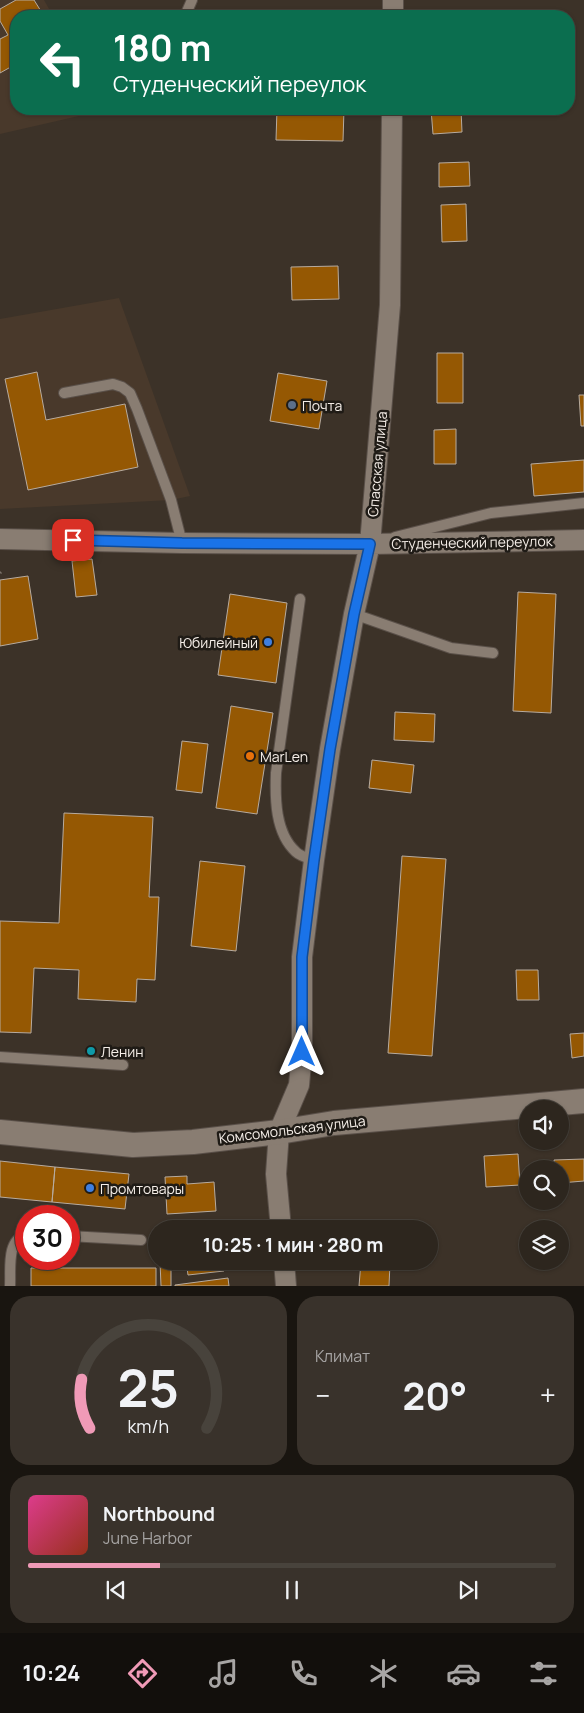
<!DOCTYPE html>
<html lang="ru">
<head>
<meta charset="utf-8">
<style>
  body { margin:0; font-family:Manrope,sans-serif; background:#39322b; color:#f1f3f6; height:100vh; display:flex; flex-direction:column; font-size:19px; white-space:nowrap }
  * { box-sizing:border-box; margin:0 }
  p { font-size:16px; color:#a7a5a4 }
  .icon { flex:none; width:28px; height:28px; fill:none; stroke:currentColor; stroke-width:2; stroke-linecap:round; stroke-linejoin:round }
  .map { position:relative; height:1286px; overflow:hidden }
  .sheet { display:flex; flex-direction:column; gap:10px; padding:10px; background:#191510; flex:1 }
  .sheet>* { flex:none }
  .banner { position:absolute; left:10px; top:10px; width:565px; height:105px; border-radius:20px; box-shadow:0 1px 4px #0004,0 0 0 1px #48433c; background:#0b6e4f; color:#fff; overflow:hidden }
  .fabs { position:absolute; left:519px; top:1100px; display:grid; gap:10px }
  .fabs a { display:grid; place-items:center; width:50px; height:50px; border-radius:50%; background:#2d261e; box-shadow:0 1px 4px #0004,0 0 0 1px #48433c; font-size:25px }
  .speed { position:absolute; left:15px; top:1205px; display:flex; gap:10px; font-size:25px; font-weight:700; text-align:center }
  .speed>* { display:grid; place-content:center; width:65px; height:65px; border-radius:50%; background:#2d261e; box-shadow:0 1px 4px #0004,0 0 0 1px #48433c; line-height:1 }
  .speed .limit { border:8px solid #d22; background:#fff; color:#111 }
  .pin { position:absolute; display:grid; place-items:center; width:42px; height:42px; color:#fff; margin:-21px; border-radius:10px; box-shadow:0 2px 8px #0006 }
  .me { position:absolute; width:55px; margin:-28px; rotate:0deg; stroke-linejoin:round; filter:drop-shadow(0 0 4px #0008) }
  .turn { display:flex; align-items:center; gap:18px; height:105px; padding:0 20px; font-size:22px }
  .turn .icon { width:65px; height:65px; stroke-width:2.5 }
  .turn b { display:block; font-size:35px; line-height:42px }
  .big { font-size:38px; font-weight:700; line-height:1.1 }
  .sheet .widget { flex:1; display:flex; flex-direction:column; justify-content:center; gap:8px; min-width:0; padding:0 18px; border-radius:20px; background:#39322b }
  .sheet .dial { align-items:center; gap:0 }
  .dial svg { height:130px; overflow:visible; fill:none; stroke:#48433c; stroke-width:7; stroke-linecap:round; text-anchor:middle }
  .dial text { fill:#f1f3f6; stroke:none }
  .song { display:flex; align-items:center; gap:15px }
  .cover { width:60px; height:60px; border-radius:8px; background:linear-gradient(135deg,hsl(330 70% 55%),hsl(10 70% 35%)) }
  .played { height:5px; border-radius:2px; background:linear-gradient(90deg,#f09ab7 25%,#48433c 25%) }
  .keys { display:flex; justify-content:space-around; direction:ltr }
  .heat { display:flex; justify-content:space-between; align-items:center; font-size:28px; direction:ltr }
  .sheet .tiles { flex:1; display:grid; gap:10px; grid-template-columns:1fr 1fr }
  .widget:last-child { grid-column:span 2 }
  .trip { position:absolute; left:148px; top:1220px; width:290px; height:50px; border-radius:25px; background:#2d261e; box-shadow:0 1px 4px #0004,0 0 0 1px #48433c; font-weight:700; line-height:50px; text-align:center }
  .tabs { display:flex; height:80px; justify-content:space-around; align-items:center; background:#120f0c; color:#a7a5a4 }
  .tabs .icon { width:35px; height:35px }
  .tabs .selected { color:#f09ab7 }
  .tabs b { font-size:22px; color:#f1f3f6 }
  .map>svg:first-child { display:block }
  .built { fill:#49392b }
  .building { fill:#955803; stroke:#b7ab9f }
  .lines { fill:none; stroke-linecap:round; stroke-linejoin:round }
  .service-casing { stroke:#5a5049; stroke-width:12 }
  .minor-casing { stroke:#5a5049; stroke-width:22 }
  .tertiary-casing { stroke:#5a5049; stroke-width:26 }
  .path { stroke:#7c736a; stroke-width:3; stroke-dasharray:4 4; stroke-linecap:butt }
  .service { stroke:#897d72; stroke-width:10 }
  .minor { stroke:#897d72; stroke-width:20 }
  .tertiary { stroke:#897d72; stroke-width:24 }
  .route-casing { stroke:#114b97; stroke-width:12 }
  .route { stroke:#1a73e8; stroke-width:9 }
  .service-dot { fill:#5c6f8a; stroke:#1f1b16; stroke-width:2 }
  .shop-dot { fill:#3f7fe0; stroke:#1f1b16; stroke-width:2 }
  .food-dot { fill:#e8710a; stroke:#1f1b16; stroke-width:2 }
  .culture-dot { fill:#0f9aa8; stroke:#1f1b16; stroke-width:2 }
  .labels { text-anchor:middle; dominant-baseline:central; stroke-width:5; stroke-linejoin:round; paint-order:stroke }
  .poi-label { font-size:14px; fill:#f5eee8; stroke:#1f1b16; text-anchor:start }
  .street-label { font-size:14px; fill:#f5eee8; stroke:#1f1b16 }
</style>
</head>
<body>
<div class="map">
<svg width="584" height="1286" viewBox="0 0 584 1286">
  <rect width="100%" height="100%" fill="#3c3228"/>
  <!-- built -->
  <path class="built" d="M0,0H44L53,16H16V109L105,110L0,134Z
    M119,298L190,496L171,500L0,509V319Z"/>
  <!-- building -->
  <path class="building" d="M16,0H34L44,16H16V64L0,73V39L8,35L0,21V9Z
    M277,109H344L343,141L276,140Z
    M431,109H461L462,132L433,134Z
    M469,162L470,186L439,187V163Z
    M466,204L467,241L442,242L441,205Z
    M338,266L339,299L292,300L291,267Z
    M437,353H463V403H437Z
    M37,372L46,420L125,404L138,467L28,490L5,379Z
    M278,373L327,381L319,429L270,421Z
    M579,395H584V426H581Z
    M456,429V464H434V430Z
    M584,460V492L534,496L531,464Z
    M92,559L97,595L76,597L72,561Z
    M28,576L38,639L0,646V580Z
    M518,592L556,594L551,713L513,711Z
    M230,594L287,603L276,683L218,675Z
    M231,706L273,713L257,814L216,808Z
    M395,712L435,714L434,742L394,740Z
    M182,741L208,744L202,793L176,790Z
    M372,760L414,765L411,793L369,788Z
    M64,813L153,817L149,897H159L155,980L137,979L136,1002L78,999L79,970L34,968L31,1033L0,1032V921L59,923Z
    M402,856L446,859L432,1056L388,1053Z
    M200,861L245,866L236,951L191,946Z
    M516,970H538L539,1000H517Z
    M584,1033V1056L572,1058L570,1034Z
    M518,1154L520,1185L486,1187L484,1156Z
    M584,1159V1181L560,1183V1169H555L554,1160Z
    M0,1161L55,1167L52,1202L0,1197Z
    M55,1167L129,1174L125,1209L52,1202Z
    M187,1176V1184L214,1182L216,1211L167,1214L165,1177Z
    M160,1261H171V1286H161Z
    M186,1261H223L224,1271L188,1275Z
    M361,1262L390,1263L389,1286H359Z
    M31,1268H156V1286H31Z
    M228,1278L229,1286H175V1285Z"/>
  <g class="lines">
    <defs>
      <path id="service" d="M185,16L192,0
        M64,393L113,384L122,387L130,393L137,409L171,500L182,543
        M395,537L491,513L584,503
        M300,599L276,773C275,798 275,833 296,852C300,856 308,858 314,860
        M354,614L451,648L493,653
        M0,1057L123,1065
        M69,1236L141,1240
        M10,1286C11,1269 6,1240 26,1235"/>
      <path id="minor" d="M393,16V0
        M0,539L182,543L370,544L584,540
        M281,1229L276,1174L279,1132L299,1085L302,1052V957L314,860L330,749L354,614L370,544L390,305L392,109
        M284,1261L286,1286"/>
      <path id="tertiary" d="M0,1132L133,1145L193,1142L279,1132L334,1123L584,1101"/>
    </defs>
    <!-- service casing -->
    <use href="#service" class="service-casing"/>
    <!-- minor casing -->
    <use href="#minor" class="minor-casing"/>
    <!-- tertiary casing -->
    <use href="#tertiary" class="tertiary-casing"/>
    <!-- path -->
    <path class="path" d="M0,573L1,572"/>
    <!-- service -->
    <use href="#service" class="service"/>
    <!-- minor -->
    <use href="#minor" class="minor"/>
    <!-- tertiary -->
    <use href="#tertiary" class="tertiary"/>
  </g>
  <g class="lines">
    <defs>
      <path id="route" d="M73,540L182,543L370,544L354,614L330,749L314,860L302,957V1052"/>
    </defs>
    <!-- route casing -->
    <use href="#route" class="route-casing"/>
    <!-- route -->
    <use href="#route" class="route"/>
  </g>
  <!-- markers -->
  <circle class="service-dot" cx="292" cy="405" r="5"/>
  <g class="shop-dot">
    <circle cx="268" cy="642" r="5"/>
    <circle cx="90" cy="1188" r="5"/>
  </g>
  <circle class="food-dot" cx="250" cy="756" r="5"/>
  <circle class="culture-dot" cx="91" cy="1051" r="5"/>
  <g class="labels">
    <!-- poi labels -->
    <g class="poi-label">
      <text x="302" y="405">Почта</text>
      <text x="258" y="642" text-anchor="end">Юбилейный</text>
      <text x="260" y="756">MarLen</text>
      <text x="101" y="1051">Ленин</text>
      <text x="100" y="1188">Промтовары</text>
    </g>
    <!-- street labels -->
    <g class="street-label">
      <text transform="translate(377 464) rotate(-85)">Спасская улица</text>
      <text transform="translate(472 542) rotate(-1)">Студенческий переулок</text>
      <text transform="translate(292 1129) rotate(-7)">Комсомольская улица</text>
    </g>
  </g>
</svg>
<div class="fabs">
<a><svg class="icon" aria-label="sound" viewBox="0 0 24 24"><path d="M4 9h4l5-4v14l-5-4H4zM17 9q2 3 0 6"/></svg></a>
<a><svg class="icon" aria-label="search" viewBox="0 0 24 24"><circle cx="10" cy="10" r="6"/><path d="M15 15l6 6"/></svg></a>
<a><svg class="icon" aria-label="layers" viewBox="0 0 24 24"><path d="M12 4l9 5-9 5-9-5zM3 14l9 5 9-5"/></svg></a>
</div>
<div class="speed"><div class="limit">30</div></div>
<div class="pin" style="left:73px;top:540px;background:#d93025"><svg class="icon" aria-label="arrive" viewBox="0 0 24 24"><path d="M6 21V4h12l-3 4 3 4H6"/></svg></div>
<svg class="me" style="left:302px;top:1052px" viewBox="-20 -20 40 40"><path d="M0-17L14 15 0 8-14 15z" fill="#1a73e8" stroke="#fff" stroke-width="4"/></svg>
<div class="trip">10:25 · 1 мин · 280 m</div>
<div class="banner">
<div class="turn"><svg class="icon" aria-label="left" viewBox="0 0 24 24"><path d="M17 20v-9H6M10 6l-5 5 5 5"/></svg><div><b>180 m</b>Студенческий переулок</div></div>
</div>
</div>
<section class="sheet">
<div class="tiles">
<div class="widget dial"><svg viewBox="0 0 100 80">
<path d="M14 69A42 42 0 1 1 86 69"/>
<path d="M14 69A42 42 0 0 1 9 39" stroke="#f09ab7"/>
<text x="50" y="56" font-size="32" font-weight="700">25</text>
<text x="50" y="72" font-size="11">km/h</text>
</svg></div>
<div class="widget"><p>Климат</p>
<div class="heat"><a>−</a><b class="big">20°</b><a>+</a></div>
</div>
<div class="widget">
<div class="song"><i class="cover"></i><div><b>Northbound</b><p>June Harbor</p></div></div>
<div class="played"></div>
<div class="keys"><svg class="icon" aria-label="previous" viewBox="0 0 24 24"><path d="M18 5L8 12l10 7zM5 5v14"/></svg><svg class="icon" aria-label="pause" viewBox="0 0 24 24"><path d="M8 5v14M16 5v14"/></svg><svg class="icon" aria-label="next" viewBox="0 0 24 24"><path d="M6 5l10 7-10 7zM19 5v14"/></svg></div>
</div>
</div>
</section>
<nav class="tabs">
<b>10:24</b>
<svg class="icon selected" aria-label="directions" viewBox="0 0 24 24"><path d="M12 3l9 9-9 9-9-9zM9 14v-3h6M13 9l2 2-2 2"/></svg>
<svg class="icon" aria-label="music" viewBox="0 0 24 24"><path d="M9 18V5l10-2v13"/><circle cx="6" cy="18" r="3"/><circle cx="16" cy="16" r="3"/></svg>
<svg class="icon" aria-label="phone" viewBox="0 0 24 24"><path d="M5 4h4l2 5-3 2q2 4 5 5l2-3 5 2v4C11 20 4 13 5 4z"/></svg>
<svg class="icon" aria-label="climate" viewBox="0 0 24 24"><path d="M12 3v18M4 7l16 10M4 17L20 7"/></svg>
<svg class="icon" aria-label="car" viewBox="0 0 24 24"><path d="M5 17H2v-5l4-1 3-4h7l3 4 3 1v5h-3M9 17h6M6 11h13"/><circle cx="7" cy="17" r="2"/><circle cx="17" cy="17" r="2"/></svg>
<svg class="icon" aria-label="filters" viewBox="0 0 24 24"><path d="M4 7h16M4 17h16"/><circle cx="9" cy="7" r="2"/><circle cx="15" cy="17" r="2"/></svg>
</nav>
</body>
</html>
